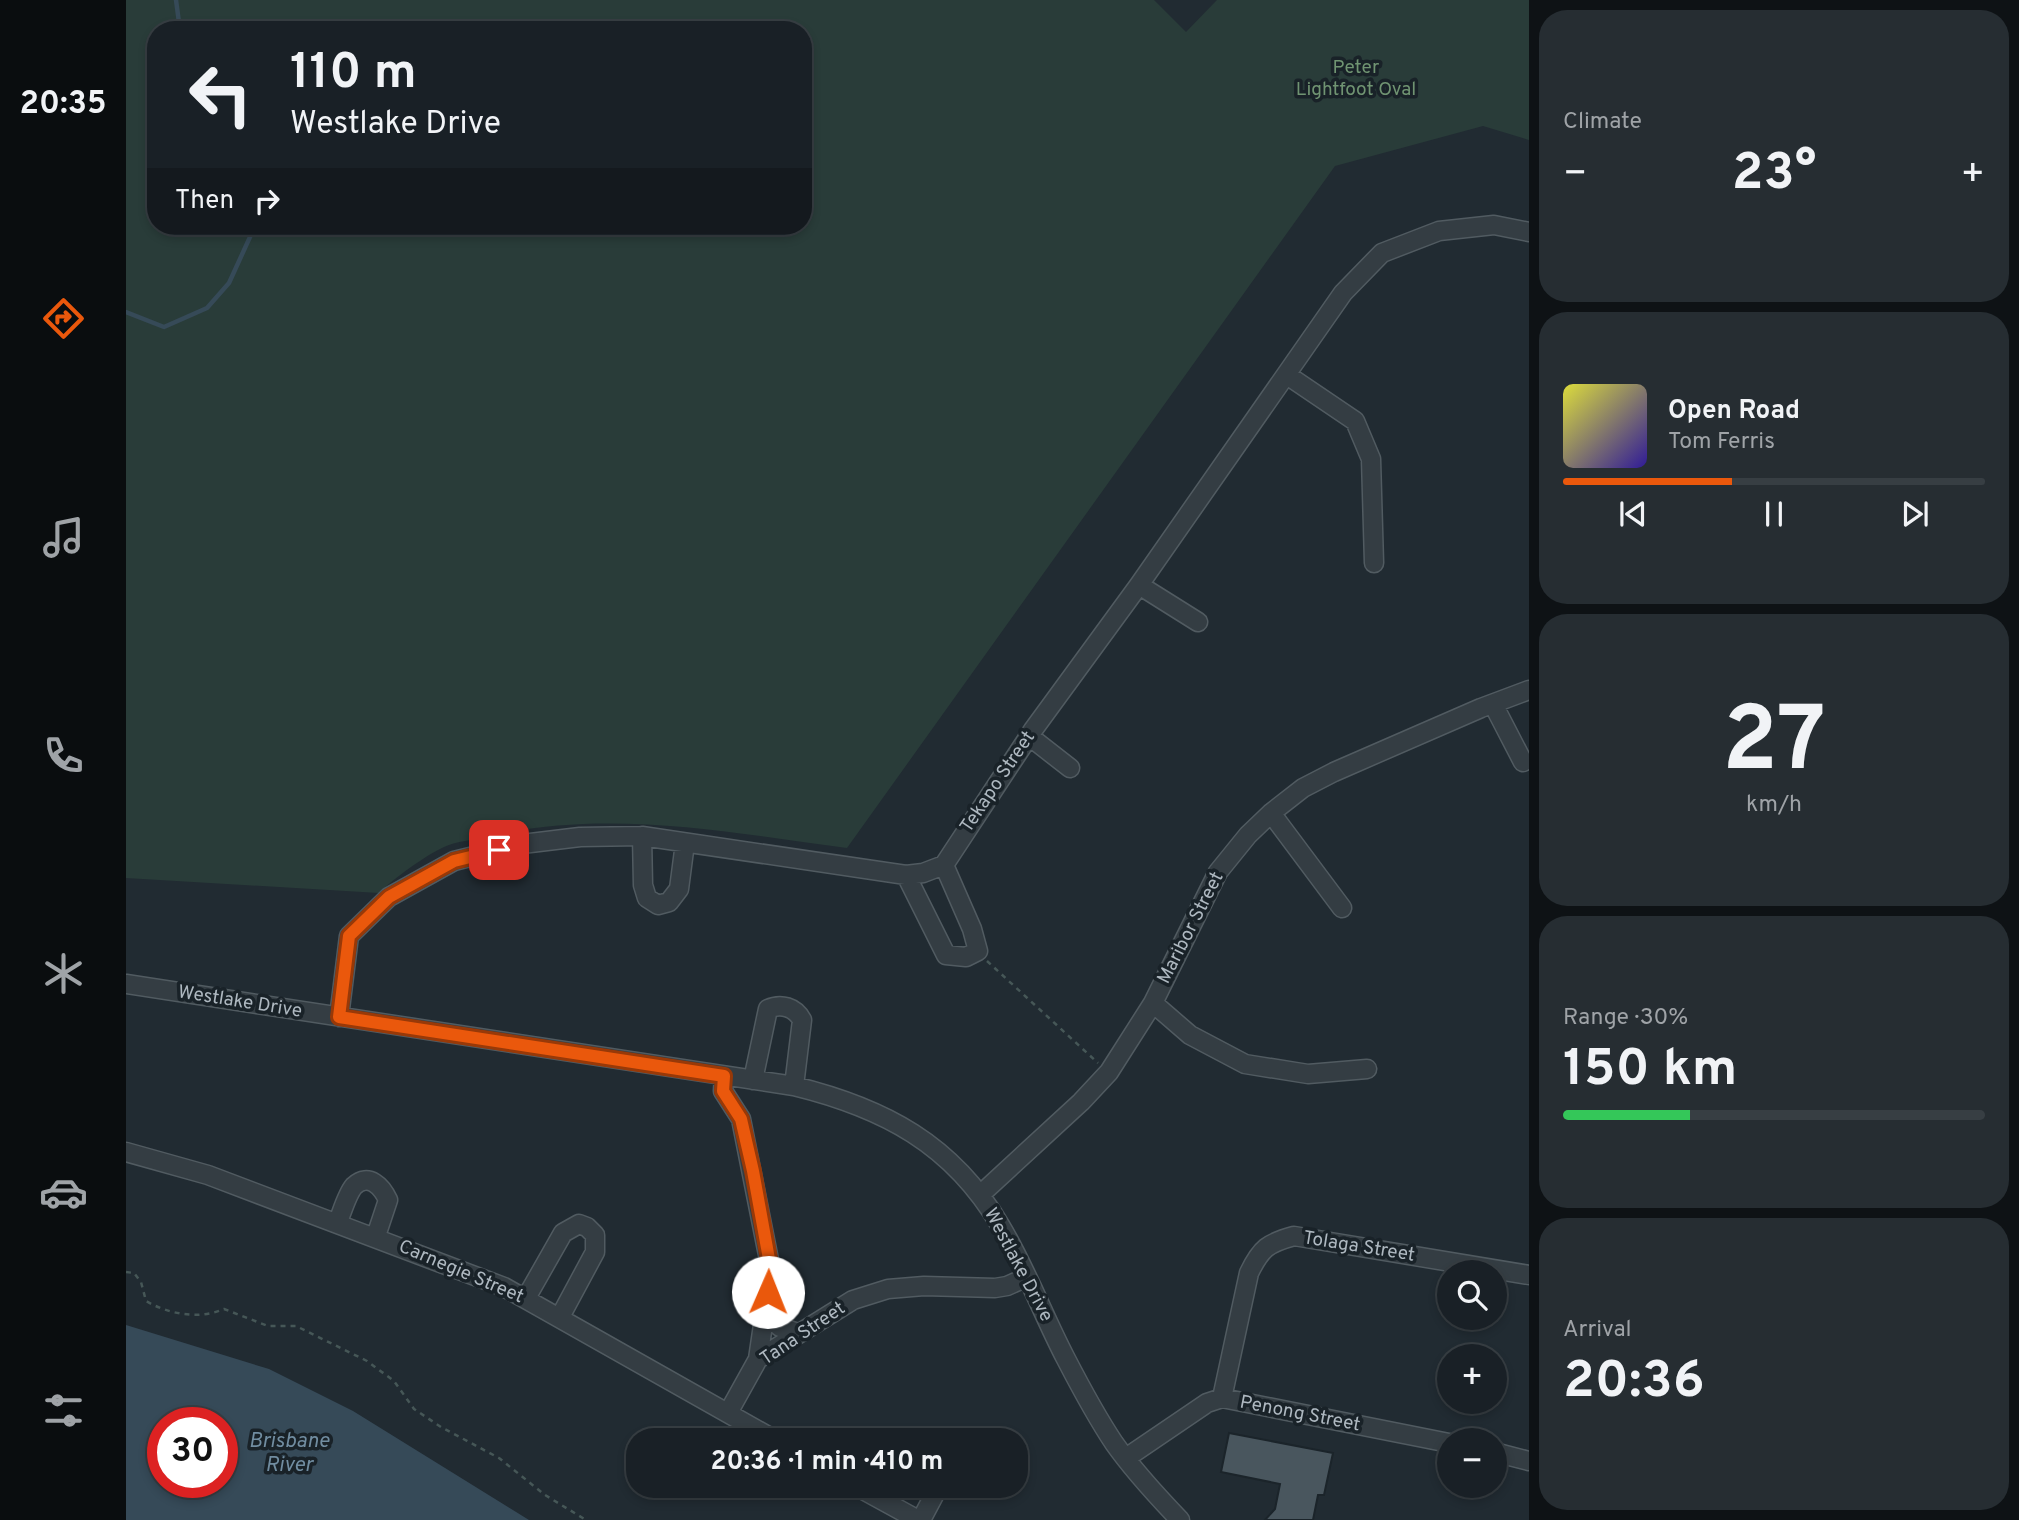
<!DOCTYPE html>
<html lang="en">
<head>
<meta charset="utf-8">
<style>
  body { margin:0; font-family:Overpass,sans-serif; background:#262d32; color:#f1f3f6; height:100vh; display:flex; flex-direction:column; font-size:26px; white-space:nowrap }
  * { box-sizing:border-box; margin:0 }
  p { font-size:23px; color:#9fa3a7 }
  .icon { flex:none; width:38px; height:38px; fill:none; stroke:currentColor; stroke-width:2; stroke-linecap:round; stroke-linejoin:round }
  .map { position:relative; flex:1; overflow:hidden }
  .panel { display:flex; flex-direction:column; gap:10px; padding:10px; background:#0e1215; width:490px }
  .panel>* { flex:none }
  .banner { position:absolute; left:21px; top:21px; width:665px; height:214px; border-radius:28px; box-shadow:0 4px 10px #0003,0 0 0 2px #373e43; background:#192026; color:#f1f3f6; overflow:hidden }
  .controls { position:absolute; left:1311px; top:1260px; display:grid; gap:14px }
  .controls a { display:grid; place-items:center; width:70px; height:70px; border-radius:50%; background:#192026; box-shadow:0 4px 10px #0003,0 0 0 2px #373e43; font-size:35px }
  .speed { position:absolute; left:21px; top:1407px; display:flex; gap:14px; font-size:35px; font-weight:700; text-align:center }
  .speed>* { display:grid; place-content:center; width:91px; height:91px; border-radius:50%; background:#192026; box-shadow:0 4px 10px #0003,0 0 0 2px #373e43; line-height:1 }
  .speed .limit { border:10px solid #d22; background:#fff; color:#111 }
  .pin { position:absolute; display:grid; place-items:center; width:60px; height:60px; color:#fff; margin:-30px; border-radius:14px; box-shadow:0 4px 10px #0006 }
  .me { position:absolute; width:77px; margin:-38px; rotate:1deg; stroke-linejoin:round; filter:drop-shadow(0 0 5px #0008) }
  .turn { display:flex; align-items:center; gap:24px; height:147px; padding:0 28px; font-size:32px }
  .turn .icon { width:91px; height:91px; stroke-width:2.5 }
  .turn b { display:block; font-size:49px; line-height:60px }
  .then { display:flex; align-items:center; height:66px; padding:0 28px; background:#0003; gap:14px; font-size:26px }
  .big { font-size:52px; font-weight:700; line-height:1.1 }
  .panel .card { flex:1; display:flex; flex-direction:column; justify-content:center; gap:10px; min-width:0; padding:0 24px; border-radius:28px; background:#262d32 }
  .panel .dial { align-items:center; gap:0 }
  .dial b { font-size:91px; line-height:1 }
  .song { display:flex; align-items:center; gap:21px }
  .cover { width:84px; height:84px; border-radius:10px; background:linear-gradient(135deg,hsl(60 70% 55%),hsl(250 70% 35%)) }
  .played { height:7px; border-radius:4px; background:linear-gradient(90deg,#ea580c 40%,#373e43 40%) }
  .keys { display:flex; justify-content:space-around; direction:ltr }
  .heat { display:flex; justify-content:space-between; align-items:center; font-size:38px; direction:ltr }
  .charge { height:10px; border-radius:5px; background:linear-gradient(90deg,#34c759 30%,#373e43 0) }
  .trip { position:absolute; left:500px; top:1428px; width:402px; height:70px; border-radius:28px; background:#192026; box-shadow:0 4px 10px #0003,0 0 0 2px #373e43; font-weight:700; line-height:70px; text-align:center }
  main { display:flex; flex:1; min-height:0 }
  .tabs { display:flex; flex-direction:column; width:126px; justify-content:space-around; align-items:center; background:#0a0d0f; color:#9fa3a7 }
  .tabs .icon { width:49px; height:49px }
  .tabs .selected { color:#ea580c }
  .tabs b { font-size:32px; color:#f1f3f6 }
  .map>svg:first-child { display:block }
  .green { fill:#293c39; fill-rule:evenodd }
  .water { fill:#364a58; fill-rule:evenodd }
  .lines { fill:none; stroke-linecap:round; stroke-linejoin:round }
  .stream { stroke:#364a58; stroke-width:4.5 }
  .building { fill:#49565e; stroke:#1b242a; stroke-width:2 }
  .minor-casing { stroke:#515b61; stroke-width:21 }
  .path { stroke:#465757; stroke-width:2.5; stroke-dasharray:5 5; stroke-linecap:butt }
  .minor { stroke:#343d43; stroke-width:18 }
  .route-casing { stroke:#983908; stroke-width:18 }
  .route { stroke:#ea580c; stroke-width:12 }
  .labels { text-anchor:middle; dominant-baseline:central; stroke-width:7; stroke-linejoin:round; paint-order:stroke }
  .park-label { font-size:19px; fill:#709472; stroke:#192228 }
  .street-label { font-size:19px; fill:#aeb8c0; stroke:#192228 }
  .water-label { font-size:21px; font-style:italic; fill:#718da1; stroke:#192228 }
</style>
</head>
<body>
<main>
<nav class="tabs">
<b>20:35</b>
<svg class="icon selected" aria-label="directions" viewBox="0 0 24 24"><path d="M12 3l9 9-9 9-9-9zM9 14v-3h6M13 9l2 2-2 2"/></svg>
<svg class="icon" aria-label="music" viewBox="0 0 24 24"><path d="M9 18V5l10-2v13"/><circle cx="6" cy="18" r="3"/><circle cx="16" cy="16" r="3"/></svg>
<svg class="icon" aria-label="phone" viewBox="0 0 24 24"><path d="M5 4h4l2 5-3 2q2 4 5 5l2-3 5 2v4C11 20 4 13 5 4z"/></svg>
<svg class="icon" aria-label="climate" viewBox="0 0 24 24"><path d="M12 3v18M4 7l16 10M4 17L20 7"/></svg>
<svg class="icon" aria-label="car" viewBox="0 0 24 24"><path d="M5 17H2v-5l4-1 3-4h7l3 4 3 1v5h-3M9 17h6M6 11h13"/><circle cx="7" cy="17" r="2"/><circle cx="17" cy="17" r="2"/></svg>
<svg class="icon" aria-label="filters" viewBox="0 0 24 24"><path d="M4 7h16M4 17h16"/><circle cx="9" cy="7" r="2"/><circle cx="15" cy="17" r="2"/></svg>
</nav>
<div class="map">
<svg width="1403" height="1520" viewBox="0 0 1403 1520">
  <rect width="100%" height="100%" fill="#212b32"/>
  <!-- green -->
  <path class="green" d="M0,0H1028L1060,32L1091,0H1403V140L1357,126L1209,166L721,848C601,832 479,808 360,837C347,840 331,841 318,847C300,855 267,879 253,893L0,878ZM30,30H677V226H30Z"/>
  <!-- water -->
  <path class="water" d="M0,1325L143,1369L227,1411L403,1520H0ZM37,1423H96V1482H37Z"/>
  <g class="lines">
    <!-- stream -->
    <path class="stream" d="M50,0L54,30
      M0,312L38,327L81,308L103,283L129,226"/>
  </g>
  <!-- building -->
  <path class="building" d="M1103,1433L1207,1453L1198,1495H1192L1187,1520H1139L1149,1509L1154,1484L1095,1472Z"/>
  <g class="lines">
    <defs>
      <path id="minor" d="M1161,375L1229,421L1245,459L1248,563
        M1013,585L1072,622
        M1367,704L1397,762
        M903,736L944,768
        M1145,813L1216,908
        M516,836L517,885L521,898L532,905L543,902L553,889L559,843
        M780,875L820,955L840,957L852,951L846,929L818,865
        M0,984L668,1086C758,1108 826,1144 874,1225C900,1268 917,1315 940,1359C955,1388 970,1416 988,1443C1007,1470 1031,1496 1054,1520
        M1027,1003L1064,1035L1119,1064L1182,1074L1241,1069
        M213,1017L223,936L263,897L328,861L396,844L454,837L516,836L780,875L797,873L818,865L907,730L1013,585L1217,293L1256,253L1313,231L1368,225L1403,232
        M598,1076L597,1091L615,1119L645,1270L632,1359
        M627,1080L642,1009C655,1003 669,1007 676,1020L668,1086
        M0,1152L82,1175L378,1287L649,1440
        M854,1195L955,1102L983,1072L1027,1003L1092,872L1122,835L1145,813L1177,788L1208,772L1355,708L1403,690
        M212,1222C216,1212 221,1194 228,1186C243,1172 256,1187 262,1200L250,1236
        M400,1298L437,1233L453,1224L461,1227L469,1235V1252L434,1317
        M639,1314L654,1327L672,1333
        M1096,1398L1123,1273C1135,1248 1142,1243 1168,1236L1403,1275
        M602,1413L632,1359L727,1300L762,1289L798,1286L869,1288L881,1286L901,1277
        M1368,1452L1403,1461
        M1000,1458L1081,1403L1096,1398L1323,1443
        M730,1486L792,1520
        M760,1502L770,1486
        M795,1520L813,1486"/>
    </defs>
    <!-- minor casing -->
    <use href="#minor" class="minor-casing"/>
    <!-- path -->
    <path class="path" d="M861,961L972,1063
      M0,1272L8,1273L15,1282L20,1301C42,1314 73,1320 98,1309L142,1326H170L241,1361L268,1381L288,1409L315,1427L373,1458L419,1495L460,1520"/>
    <!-- minor -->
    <use href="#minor" class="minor"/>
  </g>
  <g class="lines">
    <defs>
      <path id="route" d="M373,850L328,861L263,897L223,936L213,1017L598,1076L597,1091L615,1119L627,1171L645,1270L642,1292"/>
    </defs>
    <!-- route casing -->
    <use href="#route" class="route-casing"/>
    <!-- route -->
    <use href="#route" class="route"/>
  </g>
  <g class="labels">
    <!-- park labels -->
    <g class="park-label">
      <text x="1230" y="68">Peter<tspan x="1230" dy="22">Lightfoot Oval</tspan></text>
    </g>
    <!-- street labels -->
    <g class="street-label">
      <text transform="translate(872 782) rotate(-56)">Tekapo Street</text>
      <text transform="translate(1065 928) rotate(-63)">Maribor Street</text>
      <text transform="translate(114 1002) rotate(9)">Westlake Drive</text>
      <text transform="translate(1233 1247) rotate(9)">Tolaga Street</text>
      <text transform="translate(892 1265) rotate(62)">Westlake Drive</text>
      <text transform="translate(335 1272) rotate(23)">Carnegie Street</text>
      <text transform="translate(677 1334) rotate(-34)">Tana Street</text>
      <text transform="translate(1174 1414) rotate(11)">Penong Street</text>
    </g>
    <!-- water labels -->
    <g class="water-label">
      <text x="163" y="1441">Brisbane<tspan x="163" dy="24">River</tspan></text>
    </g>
  </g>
</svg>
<div class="controls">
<a><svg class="icon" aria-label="search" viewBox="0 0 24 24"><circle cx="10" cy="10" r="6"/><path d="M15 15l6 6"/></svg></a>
<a>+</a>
<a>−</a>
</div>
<div class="speed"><div class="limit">30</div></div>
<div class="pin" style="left:373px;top:850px;background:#d93025"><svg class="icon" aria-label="arrive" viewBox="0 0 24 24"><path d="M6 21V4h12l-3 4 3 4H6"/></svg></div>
<svg class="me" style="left:642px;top:1292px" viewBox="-20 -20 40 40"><circle r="19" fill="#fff"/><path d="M0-13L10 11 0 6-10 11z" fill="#ea580c"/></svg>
<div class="trip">20:36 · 1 min · 410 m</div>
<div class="banner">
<div class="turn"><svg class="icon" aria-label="left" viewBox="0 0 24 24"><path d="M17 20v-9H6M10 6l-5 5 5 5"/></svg><div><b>110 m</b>Westlake Drive</div></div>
<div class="then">Then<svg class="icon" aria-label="right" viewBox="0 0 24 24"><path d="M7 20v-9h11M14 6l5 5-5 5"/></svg></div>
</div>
</div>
<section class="panel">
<div class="card"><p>Climate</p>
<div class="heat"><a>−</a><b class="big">23°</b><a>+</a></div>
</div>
<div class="card">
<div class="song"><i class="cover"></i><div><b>Open Road</b><p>Tom Ferris</p></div></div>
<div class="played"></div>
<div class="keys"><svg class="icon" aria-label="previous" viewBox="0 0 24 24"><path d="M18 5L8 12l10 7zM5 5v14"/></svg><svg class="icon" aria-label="pause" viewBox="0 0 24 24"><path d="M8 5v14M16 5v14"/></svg><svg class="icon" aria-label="next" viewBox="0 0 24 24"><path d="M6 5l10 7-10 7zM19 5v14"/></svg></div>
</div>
<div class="card dial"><b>27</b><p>km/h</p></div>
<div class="card"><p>Range · 30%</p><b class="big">150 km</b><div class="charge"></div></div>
<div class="card"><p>Arrival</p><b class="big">20:36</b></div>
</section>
</main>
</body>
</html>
